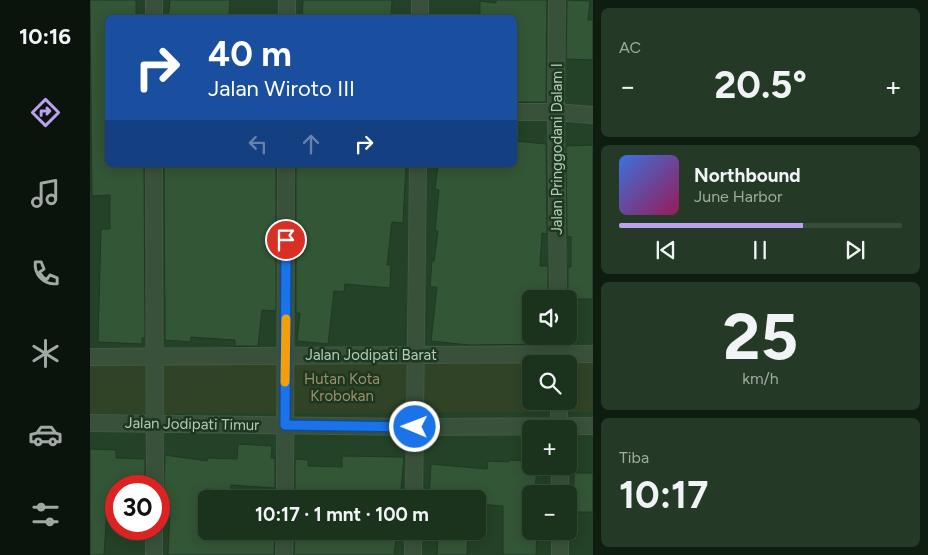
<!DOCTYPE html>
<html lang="id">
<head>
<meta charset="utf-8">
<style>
  body { margin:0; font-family:Figtree,sans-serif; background:#243a26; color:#f1f3f6; height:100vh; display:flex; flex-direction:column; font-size:19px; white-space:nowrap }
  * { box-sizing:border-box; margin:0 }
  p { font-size:16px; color:#a0aaa4 }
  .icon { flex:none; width:28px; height:28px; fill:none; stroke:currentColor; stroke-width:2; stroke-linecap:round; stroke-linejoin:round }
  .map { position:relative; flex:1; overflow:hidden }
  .details { display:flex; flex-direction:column; gap:8px; padding:8px; background:#0f1c10; width:335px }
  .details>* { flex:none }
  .banner { position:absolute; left:15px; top:15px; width:412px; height:152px; border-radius:8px; box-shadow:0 2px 12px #0003,0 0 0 1px #394d3b; background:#1a4fa0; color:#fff; overflow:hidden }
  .fabs { position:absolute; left:432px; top:290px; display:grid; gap:10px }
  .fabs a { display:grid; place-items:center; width:55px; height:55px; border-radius:8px; background:#1b321d; box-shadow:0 2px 12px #0003,0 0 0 1px #394d3b; font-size:25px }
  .speed { position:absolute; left:15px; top:475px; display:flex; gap:10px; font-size:25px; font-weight:700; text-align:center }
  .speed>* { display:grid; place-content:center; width:65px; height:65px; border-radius:50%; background:#1b321d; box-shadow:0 2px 12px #0003,0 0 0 1px #394d3b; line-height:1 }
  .speed .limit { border:8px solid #d22; background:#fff; color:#111 }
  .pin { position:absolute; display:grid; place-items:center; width:42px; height:42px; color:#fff; margin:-21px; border:2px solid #fff; border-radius:50%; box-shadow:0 1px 5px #0007 }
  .me { position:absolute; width:55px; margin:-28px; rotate:271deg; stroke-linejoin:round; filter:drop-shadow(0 0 4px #0008) }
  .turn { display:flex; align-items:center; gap:18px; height:105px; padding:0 20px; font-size:22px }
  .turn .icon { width:65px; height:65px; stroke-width:2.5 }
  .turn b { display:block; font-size:35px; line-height:42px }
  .lanes { display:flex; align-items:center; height:48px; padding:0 20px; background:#0003; justify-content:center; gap:25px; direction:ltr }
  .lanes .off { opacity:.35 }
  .big { font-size:38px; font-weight:700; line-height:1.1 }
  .details .card { flex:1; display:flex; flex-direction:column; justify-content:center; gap:8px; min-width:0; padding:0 18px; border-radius:8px; background:#243a26 }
  .details .dial { align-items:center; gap:0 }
  .dial b { font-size:65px; line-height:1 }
  .song { display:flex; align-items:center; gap:15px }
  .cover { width:60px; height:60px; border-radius:8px; background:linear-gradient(135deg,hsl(220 70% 55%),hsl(330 70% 35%)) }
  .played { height:5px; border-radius:2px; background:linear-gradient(90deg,#bca0f2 65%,#394d3b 65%) }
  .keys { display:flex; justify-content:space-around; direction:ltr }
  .heat { display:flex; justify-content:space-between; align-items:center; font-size:28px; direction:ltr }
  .trip { position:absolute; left:108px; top:490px; width:288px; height:50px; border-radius:8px; background:#1b321d; box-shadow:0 2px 12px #0003,0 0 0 1px #394d3b; font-weight:700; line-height:50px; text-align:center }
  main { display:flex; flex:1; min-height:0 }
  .dock { display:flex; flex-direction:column; width:90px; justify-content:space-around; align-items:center; background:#0b140c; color:#a0aaa4 }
  .dock .icon { width:35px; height:35px }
  .dock .current { color:#bca0f2 }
  .dock b { font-size:22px; color:#f1f3f6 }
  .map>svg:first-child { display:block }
  .green { fill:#314326; fill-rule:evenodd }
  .building { fill:#335636; stroke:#1f3922 }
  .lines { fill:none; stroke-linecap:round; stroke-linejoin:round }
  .minor-casing { stroke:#425a45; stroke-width:18 }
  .minor { stroke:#39513b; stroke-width:16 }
  .route-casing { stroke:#114b97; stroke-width:12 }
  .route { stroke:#1a73e8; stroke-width:9 }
  .slow { stroke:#f59e0b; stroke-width:9 }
  .labels { text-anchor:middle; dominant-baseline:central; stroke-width:5; stroke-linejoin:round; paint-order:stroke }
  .street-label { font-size:15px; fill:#b5ccb8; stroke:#1d3720 }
  .park-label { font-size:15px; fill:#9e906b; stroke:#1d3720 }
</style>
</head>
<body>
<main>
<nav class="dock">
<b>10:16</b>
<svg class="icon current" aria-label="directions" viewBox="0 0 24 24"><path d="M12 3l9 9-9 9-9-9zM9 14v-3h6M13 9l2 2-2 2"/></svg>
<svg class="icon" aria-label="music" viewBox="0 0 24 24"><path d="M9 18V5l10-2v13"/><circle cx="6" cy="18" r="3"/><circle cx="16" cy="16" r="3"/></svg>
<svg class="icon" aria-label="phone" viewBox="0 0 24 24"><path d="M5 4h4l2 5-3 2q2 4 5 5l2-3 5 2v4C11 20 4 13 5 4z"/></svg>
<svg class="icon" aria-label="climate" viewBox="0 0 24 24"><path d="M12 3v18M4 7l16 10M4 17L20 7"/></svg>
<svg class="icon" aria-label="car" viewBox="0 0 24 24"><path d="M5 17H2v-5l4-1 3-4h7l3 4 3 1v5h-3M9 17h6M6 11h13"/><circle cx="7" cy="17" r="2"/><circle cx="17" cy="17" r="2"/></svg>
<svg class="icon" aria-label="filters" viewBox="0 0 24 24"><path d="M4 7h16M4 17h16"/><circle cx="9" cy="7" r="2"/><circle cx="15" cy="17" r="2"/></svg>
</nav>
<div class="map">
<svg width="503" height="555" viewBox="0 0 503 555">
  <rect width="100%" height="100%" fill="#244227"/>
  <!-- green -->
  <path class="green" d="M503,360V412L0,414V362ZM441,364H479V401H441Z"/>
  <!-- building -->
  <path class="building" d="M0,0H46V18H18V165H54L55,338H52V344L8,342L11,229H20V195L2,196Z
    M80,0H140L139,18H78Z
    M213,0H302L301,18H212Z
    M406,0H457L456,102H425V18H390V1L406,3Z
    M477,0L500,1L498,20H503V60L476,59Z
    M425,141L456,144L457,234L452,233L450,266H458V299H441V336H459V344L379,345L341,341L347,287H340L342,261H344L348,231H345L349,190L345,189L348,165H425Z
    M503,145V299H478V267H481V237L477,236L476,146Z
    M74,165H186V311L172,310L168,346H145V340L101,337V342L75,340Z
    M206,165H316L313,223L302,222L297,265H301L300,288L255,284L254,292L244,291L238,344L207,341L210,313H206Z
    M148,444L182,446L181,458H185V488L141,485V491L116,489V531H185L184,555H78L80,508L73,507L75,455L117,461L118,458L147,459Z
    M0,449L26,450V458L55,459V478L40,477V486H26V509L17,508L14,555H0Z
    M252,456L314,457L310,499H205V459L218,460V466L252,467Z
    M419,460L441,461V466H447L445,492H441V531H447L446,555H413V506L386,504V499H339L341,464L397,469L398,461L419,462Z
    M484,473H503V512H484Z
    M205,531H307L304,555H204Z
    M348,531H378L377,555H347Z"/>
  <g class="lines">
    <defs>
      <path id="minor" d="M467,0L466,112L468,299
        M64,18V0
        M197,18V0
        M330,18V0
        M425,112H466L503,115
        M64,165L65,486
        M469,336V364
        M0,357L503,354
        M469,401V429
        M0,423L325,427L503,426
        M470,466V494
        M195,499L196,165
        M324,499L328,165
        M470,531V555
        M64,555V529
        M194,555L195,531
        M323,555V531"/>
    </defs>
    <!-- minor casing -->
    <use href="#minor" class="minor-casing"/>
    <!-- minor -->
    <use href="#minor" class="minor"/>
  </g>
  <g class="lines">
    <defs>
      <path id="route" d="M196,240L195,425L325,427"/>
    </defs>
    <!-- route casing -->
    <use href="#route" class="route-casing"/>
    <!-- route -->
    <use href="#route" class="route"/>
    <!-- slow -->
    <path class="slow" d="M195,382L196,319"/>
  </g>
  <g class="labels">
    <!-- street labels -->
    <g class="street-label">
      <text transform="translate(467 149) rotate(-90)">Jalan Pringgodani Dalam I</text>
      <text x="281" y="355">Jalan Jodipati Barat</text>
      <text transform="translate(102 424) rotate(1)">Jalan Jodipati Timur</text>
    </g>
    <!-- park labels -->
    <g class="park-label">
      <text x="252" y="379">Hutan Kota<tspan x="252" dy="17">Krobokan</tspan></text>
    </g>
  </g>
</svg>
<div class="fabs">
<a><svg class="icon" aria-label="sound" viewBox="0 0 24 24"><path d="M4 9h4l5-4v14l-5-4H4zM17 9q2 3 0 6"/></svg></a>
<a><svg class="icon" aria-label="search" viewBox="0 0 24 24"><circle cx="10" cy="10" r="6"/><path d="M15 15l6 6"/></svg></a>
<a>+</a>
<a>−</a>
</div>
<div class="speed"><div class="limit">30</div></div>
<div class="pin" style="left:196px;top:240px;background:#d93025"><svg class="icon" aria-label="arrive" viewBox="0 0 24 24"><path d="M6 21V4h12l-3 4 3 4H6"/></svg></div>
<svg class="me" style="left:325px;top:427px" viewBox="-20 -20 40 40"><circle r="17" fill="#1a73e8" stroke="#fff" stroke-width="3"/><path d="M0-11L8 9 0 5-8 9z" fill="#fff"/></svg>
<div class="trip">10:17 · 1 mnt · 100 m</div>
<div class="banner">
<div class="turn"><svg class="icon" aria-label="right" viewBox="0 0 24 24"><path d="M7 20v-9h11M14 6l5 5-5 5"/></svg><div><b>40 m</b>Jalan Wiroto III</div></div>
<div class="lanes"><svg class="icon off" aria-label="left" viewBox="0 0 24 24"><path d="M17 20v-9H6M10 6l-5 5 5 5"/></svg><svg class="icon off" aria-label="ahead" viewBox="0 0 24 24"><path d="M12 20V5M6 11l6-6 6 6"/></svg><svg class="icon" aria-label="right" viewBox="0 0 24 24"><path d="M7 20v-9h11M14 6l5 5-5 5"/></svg></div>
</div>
</div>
<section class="details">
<div class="card"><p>AC</p>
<div class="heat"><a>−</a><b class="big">20.5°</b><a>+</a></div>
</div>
<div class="card">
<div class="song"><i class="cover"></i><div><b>Northbound</b><p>June Harbor</p></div></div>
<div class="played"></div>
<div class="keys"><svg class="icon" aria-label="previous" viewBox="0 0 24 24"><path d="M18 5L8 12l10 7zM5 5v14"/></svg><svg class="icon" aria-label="pause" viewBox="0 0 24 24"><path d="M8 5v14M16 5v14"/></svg><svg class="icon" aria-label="next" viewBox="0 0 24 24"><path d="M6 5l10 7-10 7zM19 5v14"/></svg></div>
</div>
<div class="card dial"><b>25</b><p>km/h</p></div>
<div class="card"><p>Tiba</p><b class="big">10:17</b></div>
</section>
</main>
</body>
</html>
